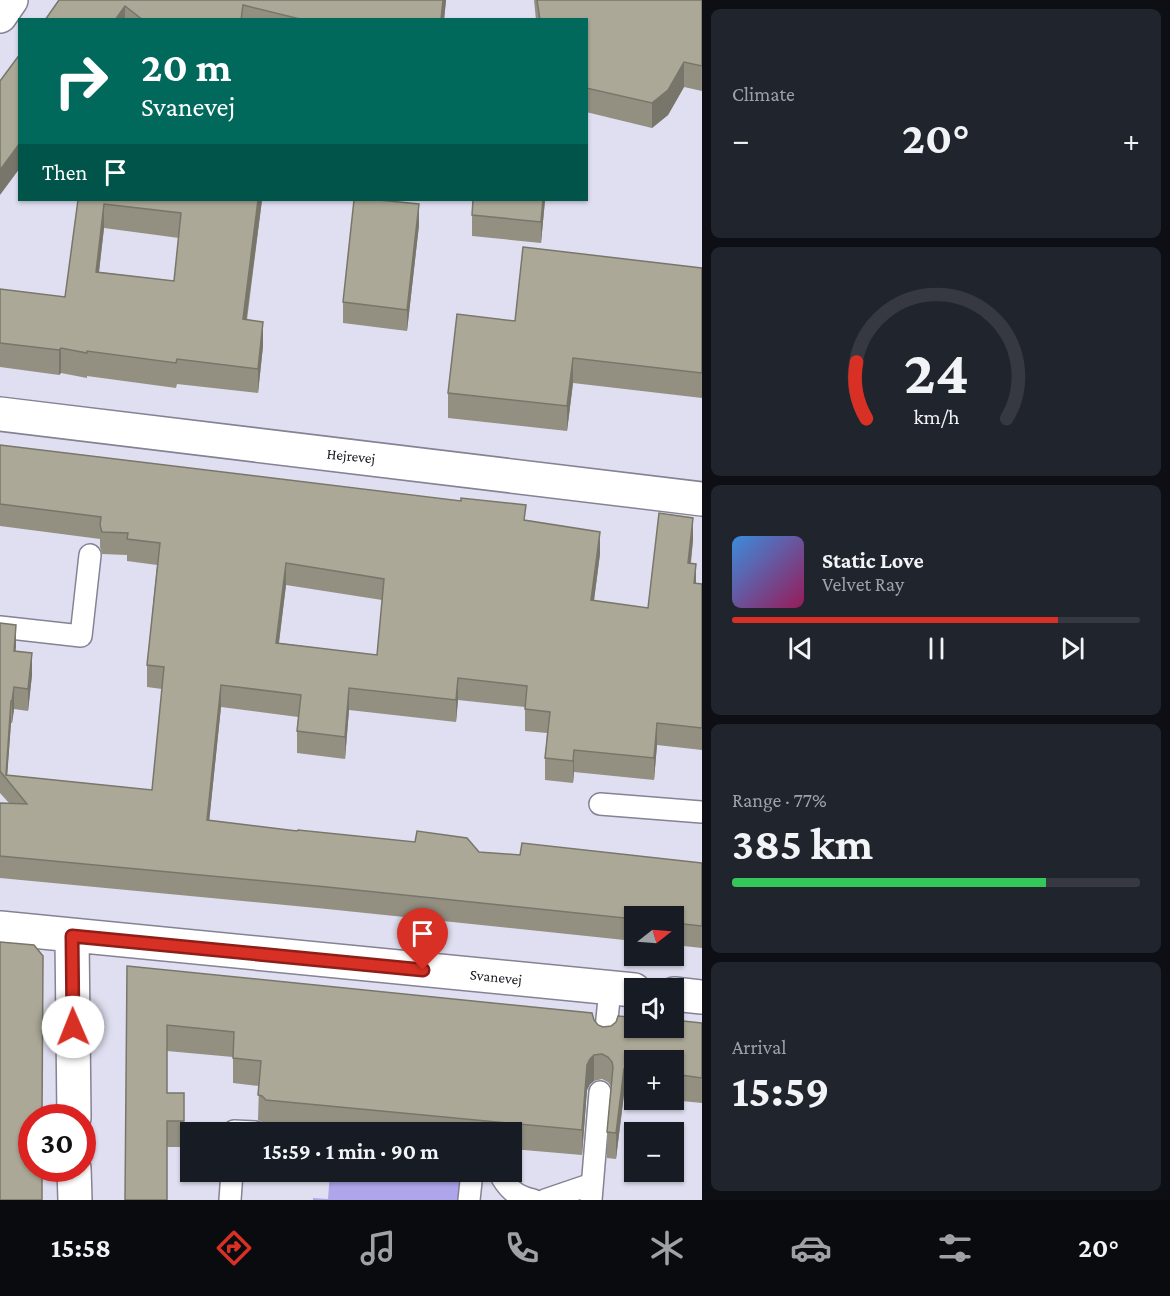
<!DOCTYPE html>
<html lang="en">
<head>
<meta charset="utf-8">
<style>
  body { margin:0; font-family:"Crimson Pro",serif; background:#20242c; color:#f1f3f6; height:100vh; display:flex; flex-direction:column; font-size:22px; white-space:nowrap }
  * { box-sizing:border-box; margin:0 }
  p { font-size:20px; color:#9ea1a6 }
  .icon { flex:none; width:33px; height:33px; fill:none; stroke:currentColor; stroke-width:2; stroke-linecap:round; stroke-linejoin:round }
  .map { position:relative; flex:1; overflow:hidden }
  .side { display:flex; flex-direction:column; gap:9px; padding:9px; background:#0d0f14; width:468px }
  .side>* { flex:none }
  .guide { position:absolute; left:18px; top:18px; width:570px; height:183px; border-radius:0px; box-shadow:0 2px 4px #0004; background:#00695c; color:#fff; overflow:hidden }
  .needle { width:39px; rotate:73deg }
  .buttons { position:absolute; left:624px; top:906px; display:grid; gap:12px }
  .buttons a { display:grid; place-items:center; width:60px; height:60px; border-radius:0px; background:#171b24; box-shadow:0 2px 4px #0004; font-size:30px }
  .speed { position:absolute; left:18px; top:1104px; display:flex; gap:12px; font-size:30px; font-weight:700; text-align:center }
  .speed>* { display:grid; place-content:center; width:78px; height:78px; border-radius:50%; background:#171b24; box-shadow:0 2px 4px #0004; line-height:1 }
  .speed .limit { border:9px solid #d22; background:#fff; color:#111 }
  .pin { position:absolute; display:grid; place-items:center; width:51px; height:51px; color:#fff; margin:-62px -26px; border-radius:50% 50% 50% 0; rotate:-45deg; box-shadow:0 0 6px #0007 }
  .pin .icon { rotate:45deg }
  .me { position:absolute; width:66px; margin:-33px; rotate:359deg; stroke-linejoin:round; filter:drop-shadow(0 0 4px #0008) }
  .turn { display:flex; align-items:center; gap:21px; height:126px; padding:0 24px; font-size:27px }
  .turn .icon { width:78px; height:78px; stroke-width:2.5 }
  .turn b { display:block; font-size:42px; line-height:51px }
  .then { display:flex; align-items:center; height:57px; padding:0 24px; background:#0003; gap:12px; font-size:22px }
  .big { font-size:45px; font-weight:700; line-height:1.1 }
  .side .tile { flex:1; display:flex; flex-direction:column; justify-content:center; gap:9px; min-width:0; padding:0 21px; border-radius:9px; background:#20242c }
  .side .dial { align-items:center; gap:0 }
  .dial svg { height:156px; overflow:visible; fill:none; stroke:#363941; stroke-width:7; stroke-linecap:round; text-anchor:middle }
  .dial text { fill:#f1f3f6; stroke:none }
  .song { display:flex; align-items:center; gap:18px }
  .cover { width:72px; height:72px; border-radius:9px; background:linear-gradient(135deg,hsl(210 70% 55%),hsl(330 70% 35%)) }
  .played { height:6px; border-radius:3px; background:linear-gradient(90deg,#d93025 80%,#363941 80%) }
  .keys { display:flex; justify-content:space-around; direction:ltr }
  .heat { display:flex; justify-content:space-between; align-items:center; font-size:33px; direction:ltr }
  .charge { height:9px; border-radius:4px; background:linear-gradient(90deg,#34c759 77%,#363941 0) }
  .trip { position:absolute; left:180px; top:1122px; width:342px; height:60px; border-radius:0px; background:#171b24; box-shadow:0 2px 4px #0004; font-weight:700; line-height:60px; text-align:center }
  .dock { display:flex; height:96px; justify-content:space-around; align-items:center; background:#090b0e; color:#9ea1a6 }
  .dock .icon { width:42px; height:42px }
  .dock .on { color:#d93025 }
  .dock b { font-size:27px; color:#f1f3f6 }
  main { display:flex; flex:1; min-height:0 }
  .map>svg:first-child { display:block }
  .green { fill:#aea5eb }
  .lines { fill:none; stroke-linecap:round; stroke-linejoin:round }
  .lane-casing { stroke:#848293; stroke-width:24 }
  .street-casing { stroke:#848293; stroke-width:36 }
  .lane { stroke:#fff; stroke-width:21 }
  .street { stroke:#fff; stroke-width:33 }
  .wall { fill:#939082; fill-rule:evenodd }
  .shaded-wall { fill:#78766a }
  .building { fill:#aba897; stroke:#78766a; stroke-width:1.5; fill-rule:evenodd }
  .route-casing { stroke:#8d1f18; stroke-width:15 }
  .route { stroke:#d93025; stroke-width:10 }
  .labels { text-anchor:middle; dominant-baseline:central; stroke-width:6; stroke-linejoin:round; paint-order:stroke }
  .street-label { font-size:15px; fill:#1b1a21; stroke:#fff }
</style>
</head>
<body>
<main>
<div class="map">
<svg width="702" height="1200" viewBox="0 0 702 1200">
  <rect width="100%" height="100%" fill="#e0dff1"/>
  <!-- green -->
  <path class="green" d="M330,1172H460L459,1200H313V1198L328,1199Z"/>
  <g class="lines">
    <defs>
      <path id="lane" d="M0,627L81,636L90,555
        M600,804L702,812
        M605,1040L610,988
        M234,1132V1131L255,1132
        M499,1172C507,1188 515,1196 533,1200
        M230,1200L232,1172
        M469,1200L472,1172
        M545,1200L592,1184
        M591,1200L600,1092"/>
      <path id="street" d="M0,16L11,0
        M0,414L702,499
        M0,928L634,990
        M72,936L74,1118
        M674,994L702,997
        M74,1168L75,1200"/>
    </defs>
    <!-- lane casing -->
    <use href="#lane" class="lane-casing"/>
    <!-- street casing -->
    <use href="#street" class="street-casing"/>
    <!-- lane -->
    <use href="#lane" class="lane"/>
    <!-- street -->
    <use href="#street" class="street"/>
  </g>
  <!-- wall -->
  <path class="wall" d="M59,0H446L444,20H45Z
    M534,0H702V91L684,87L668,115L652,128L586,112V20H536Z
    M78,200H262L247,320L263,346L258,393L177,384L176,388L87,376V378L61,373L59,375L0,367V289L65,297ZM104,228L179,238L174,281L99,272Z
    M473,200H545L541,243L472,236V215Z
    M419,225L407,331L343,323V302Z
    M702,268V398L573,383L567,431L448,418V393L515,321Z
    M0,445L526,521L600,554L594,601L648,608L693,540L691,563L696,583L702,584V750L657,745L654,780L574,772L573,783L545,780V758L547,733L525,731V707L458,700L456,722L349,710L345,759L297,753V731L298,717L221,707L209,821L479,852L520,855L702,863V948L674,945V916H634V941L327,909L0,878V803H9L0,793V623L16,652L32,675L28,711L14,709L12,723H11L7,775L152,790L162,689L147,687V665L157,565L127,561V555L102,554L100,547V539L0,526ZM286,585L382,600L377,655L279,643Z
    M127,966L594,1020L598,1025L603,1027L702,1023V1103L671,1100H674V1060H634V1095L624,1094L616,1159L607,1158V1132L611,1086L608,1082L602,1079L594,1081L590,1084L587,1090L582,1155L512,1149V1132H341L266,1125L262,1122L258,1120L259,1086L233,1083V1057L167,1051V1093H184V1147H167Z"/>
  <!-- shaded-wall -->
  <path class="shaded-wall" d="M443,0H446L444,20H441Z
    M125,6V20H115Z
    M684,62V87L668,115L652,128V103Z
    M20,143V168L0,195V170Z
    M258,200H262L243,344V319Z
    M543,200H545L541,243V222Z
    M104,204V228L96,297V272Z
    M419,204V225L407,331V310Z
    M263,322V346L258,393V369Z
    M61,348V373L59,375V350Z
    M573,358V383L567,431V406Z
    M693,518V540L688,585V563Z
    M600,532V554L591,622V600Z
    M286,563V585L276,665V643Z
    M696,564V586L694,583Z
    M16,625V647L14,673V651Z
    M32,653V675L28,711V689Z
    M458,678V700L456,722V700Z
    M221,685V707L207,842V820Z
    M14,687V709L12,723V701Z
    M349,688V710L345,759V737Z
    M11,701V723L7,779L6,778Z
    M657,723V745L654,780V758Z
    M574,750V772L573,783V761Z
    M594,1055V1081L590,1084L587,1090L582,1155V1130L587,1065L590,1059Z
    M624,1069V1094L616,1159V1133Z"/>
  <!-- building -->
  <path class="building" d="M59,0H443L441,20H304L243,5L241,20H143L125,6L115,20H45Z
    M537,0H702V66L684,62L668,90L652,103L586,88V20H540Z
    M20,54V143L0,170V81Z
    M78,200H258L243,319L263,322L258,369L177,359L176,363L87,351V353L61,348L59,350L0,343V289L65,297ZM104,204L181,213L174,281L96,272Z
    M354,200H379L419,204L407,310L343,302Z
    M473,200H543L541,222L472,215Z
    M523,247L702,268V373L573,358L567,406L448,393L457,314L515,321Z
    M0,445L461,501V498L526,505L524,520L600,532L591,600L648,608L659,513L693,518L688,563L696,564L694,583L702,584V728L657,723L654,758L574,750L573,761L545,758L550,712L525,709L527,686L458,678L456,700L349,688L345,737L297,731L301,695L221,685L207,820L297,831L298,830L415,842L417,831L467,838L479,852L520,855L522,843L702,863V926L674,923V916H634V919L327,887L0,856V803L27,804L0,771V623L16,625L14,651L32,653L28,689L14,687L12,701H11L6,775L152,790L164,667L147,665L160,543L127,539L128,533L102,532L100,525L101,517L0,504ZM286,563L384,579L377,655L276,643Z
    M0,942L34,945L43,956L42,1118H32V1168H42V1200H0Z
    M127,966L592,1013L594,1020L598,1025L603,1027L611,1026L616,1022L618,1016L629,1017V1015L634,1016V1028H674V1020L702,1023V1078L674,1074V1060H634V1070L624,1069L616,1133L607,1132L613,1067L612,1062L608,1057L602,1054L594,1055L590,1059L587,1065L582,1130L266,1100L262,1096L258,1095L261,1061L233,1058L234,1032L167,1025V1093H184V1121H167V1200H125Z"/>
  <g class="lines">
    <defs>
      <path id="route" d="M73,1027L72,936L423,970"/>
    </defs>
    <!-- route casing -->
    <use href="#route" class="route-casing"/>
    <!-- route -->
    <use href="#route" class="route"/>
  </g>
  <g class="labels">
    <!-- street labels -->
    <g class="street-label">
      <text transform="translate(351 456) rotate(6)">Hejrevej</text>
      <text transform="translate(496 977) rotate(6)">Svanevej</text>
    </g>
  </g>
</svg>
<div class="buttons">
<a><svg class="needle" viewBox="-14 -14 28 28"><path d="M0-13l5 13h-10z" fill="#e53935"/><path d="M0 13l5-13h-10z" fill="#9ea1a6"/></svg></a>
<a><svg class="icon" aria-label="sound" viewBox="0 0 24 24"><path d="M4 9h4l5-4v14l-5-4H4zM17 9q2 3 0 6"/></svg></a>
<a>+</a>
<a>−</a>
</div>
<div class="speed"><div class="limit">30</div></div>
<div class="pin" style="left:423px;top:970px;background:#d93025"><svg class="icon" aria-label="arrive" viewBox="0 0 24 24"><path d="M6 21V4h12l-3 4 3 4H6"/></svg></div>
<svg class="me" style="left:73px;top:1027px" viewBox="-20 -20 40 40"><circle r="19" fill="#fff"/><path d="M0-13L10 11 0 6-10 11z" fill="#d93025"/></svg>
<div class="trip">15:59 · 1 min · 90 m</div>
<div class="guide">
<div class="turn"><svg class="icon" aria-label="right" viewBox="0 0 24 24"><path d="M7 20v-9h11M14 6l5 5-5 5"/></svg><div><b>20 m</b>Svanevej</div></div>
<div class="then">Then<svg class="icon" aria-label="arrive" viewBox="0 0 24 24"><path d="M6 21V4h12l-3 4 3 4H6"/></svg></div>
</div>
</div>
<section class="side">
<div class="tile"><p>Climate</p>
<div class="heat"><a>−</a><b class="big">20°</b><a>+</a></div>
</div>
<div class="tile dial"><svg viewBox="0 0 100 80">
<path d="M14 69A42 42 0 1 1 86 69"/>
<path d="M14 69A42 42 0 0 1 9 40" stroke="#d93025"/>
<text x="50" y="56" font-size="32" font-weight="700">24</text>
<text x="50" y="72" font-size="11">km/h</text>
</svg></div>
<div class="tile">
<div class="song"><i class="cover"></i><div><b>Static Love</b><p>Velvet Ray</p></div></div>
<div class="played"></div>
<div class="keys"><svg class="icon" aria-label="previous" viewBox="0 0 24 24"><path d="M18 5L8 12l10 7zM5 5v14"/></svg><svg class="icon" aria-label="pause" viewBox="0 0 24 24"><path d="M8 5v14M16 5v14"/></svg><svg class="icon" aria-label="next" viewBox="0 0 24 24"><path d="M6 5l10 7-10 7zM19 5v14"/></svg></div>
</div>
<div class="tile"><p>Range · 77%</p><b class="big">385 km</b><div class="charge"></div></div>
<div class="tile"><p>Arrival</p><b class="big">15:59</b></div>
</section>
</main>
<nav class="dock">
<b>15:58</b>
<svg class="icon on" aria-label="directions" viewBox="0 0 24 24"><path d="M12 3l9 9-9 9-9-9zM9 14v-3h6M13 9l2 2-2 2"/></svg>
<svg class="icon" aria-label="music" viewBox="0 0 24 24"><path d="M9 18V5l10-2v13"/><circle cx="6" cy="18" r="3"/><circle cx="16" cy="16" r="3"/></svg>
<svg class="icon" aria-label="phone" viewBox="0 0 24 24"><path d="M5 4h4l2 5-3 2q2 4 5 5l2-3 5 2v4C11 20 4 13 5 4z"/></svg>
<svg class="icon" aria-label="climate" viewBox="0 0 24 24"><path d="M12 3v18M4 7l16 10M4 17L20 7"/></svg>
<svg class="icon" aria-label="car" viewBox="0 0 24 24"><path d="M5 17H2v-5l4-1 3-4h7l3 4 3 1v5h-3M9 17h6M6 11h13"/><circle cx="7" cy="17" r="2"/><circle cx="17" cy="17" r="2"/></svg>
<svg class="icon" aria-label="filters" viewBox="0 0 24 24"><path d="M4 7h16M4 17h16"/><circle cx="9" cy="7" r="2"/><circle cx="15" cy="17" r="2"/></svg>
<b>20°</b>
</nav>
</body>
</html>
